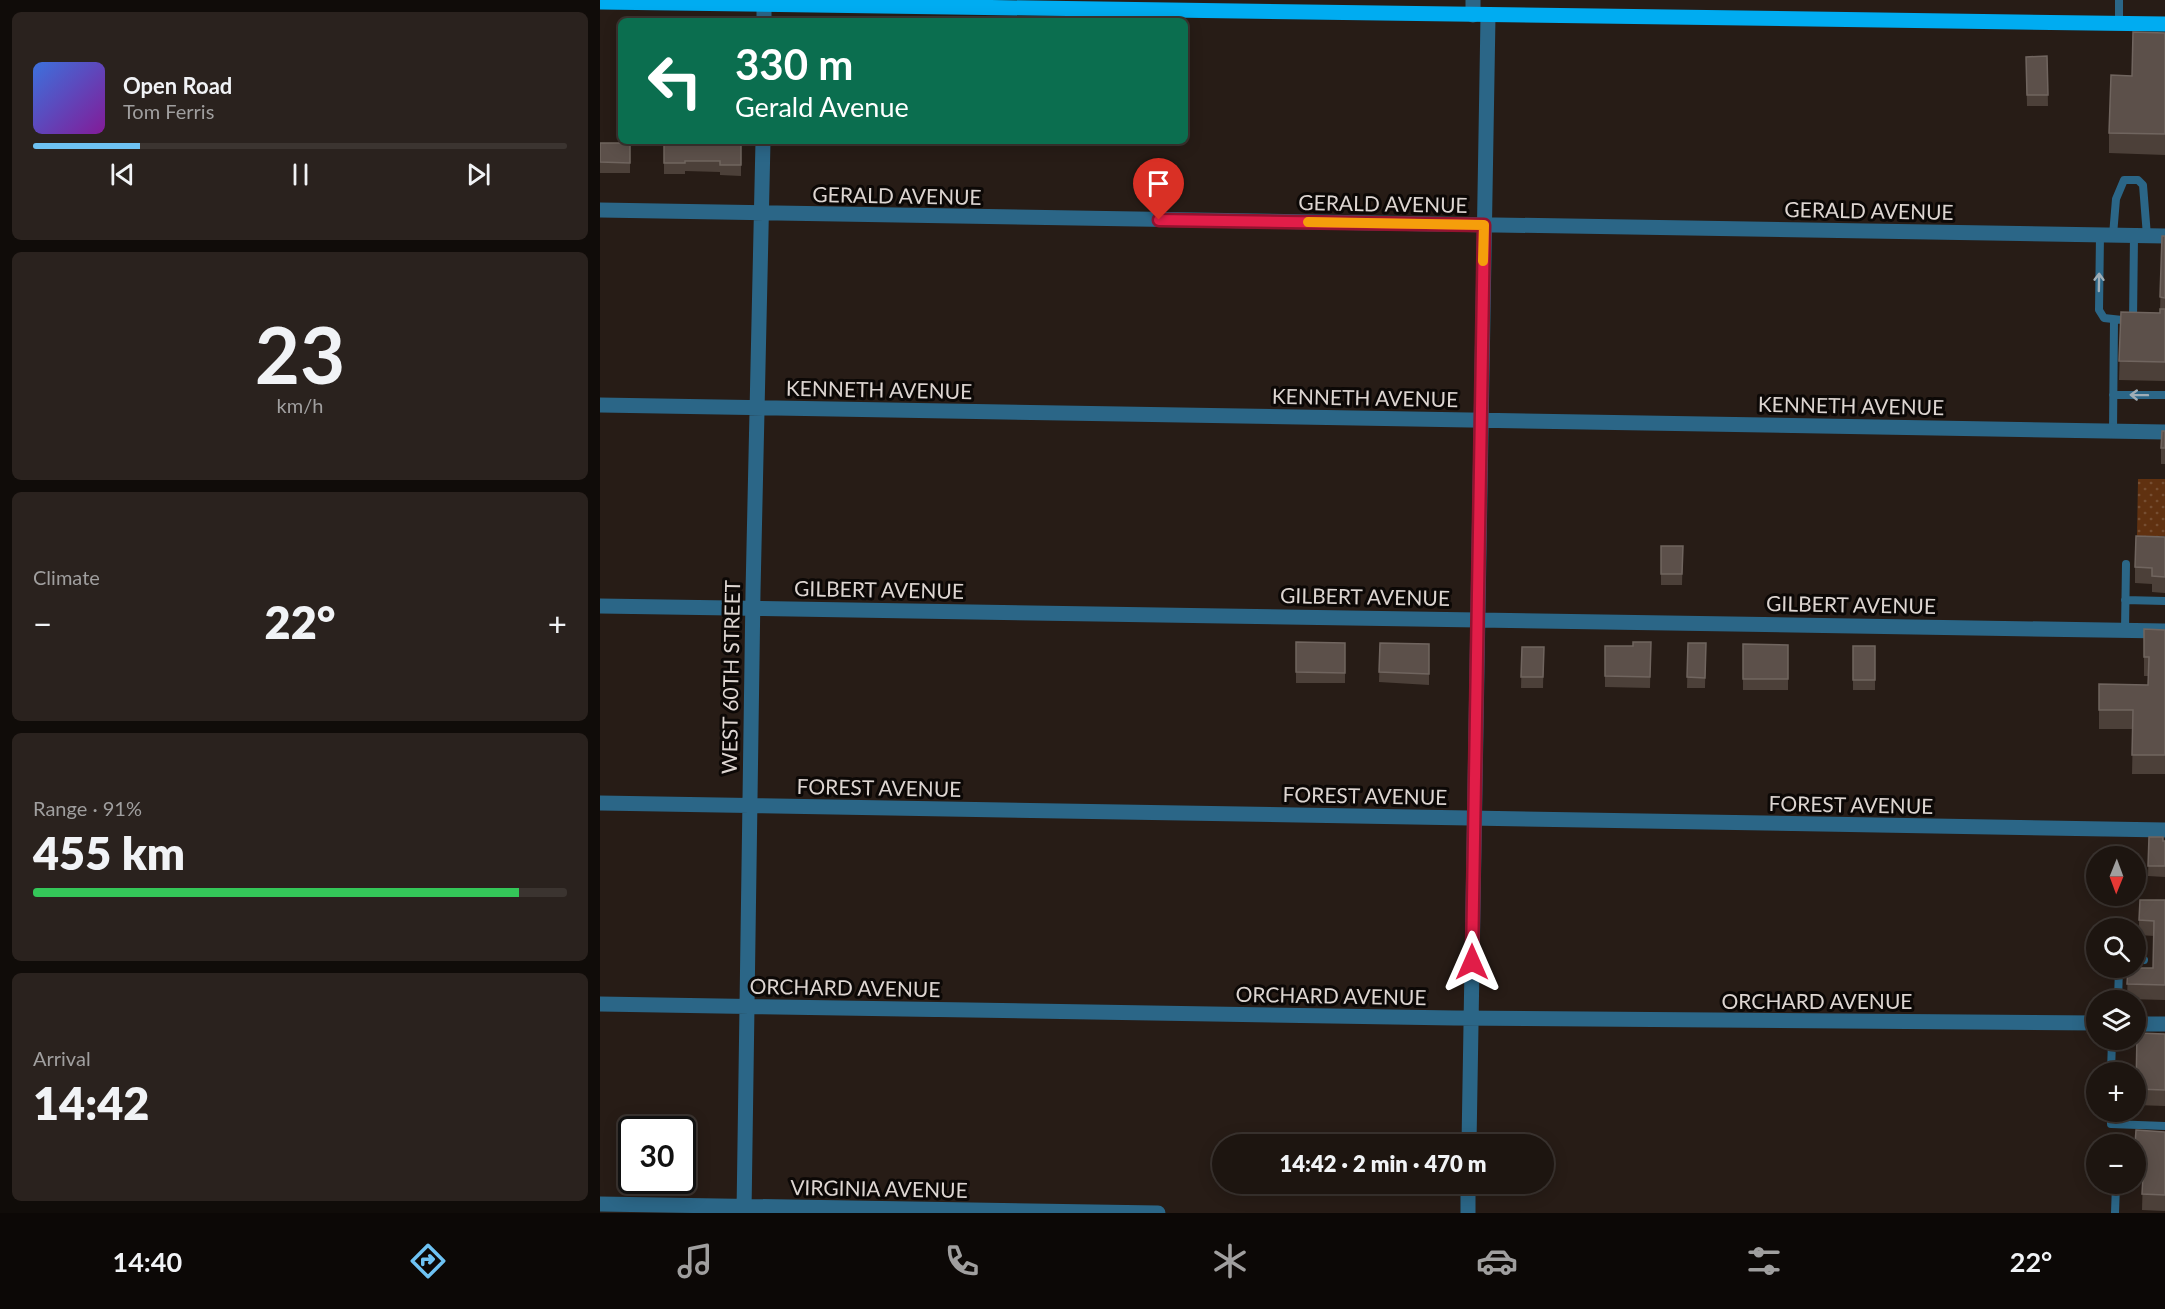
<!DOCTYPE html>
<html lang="en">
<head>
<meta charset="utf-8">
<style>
  body { margin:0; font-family:Lato,sans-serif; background:#2a221e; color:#f1f3f6; height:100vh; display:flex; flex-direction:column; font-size:22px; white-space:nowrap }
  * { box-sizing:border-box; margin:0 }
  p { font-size:20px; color:#a09f9f }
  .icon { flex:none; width:33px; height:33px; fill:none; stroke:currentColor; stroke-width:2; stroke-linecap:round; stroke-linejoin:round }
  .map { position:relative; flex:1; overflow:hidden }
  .sheet { display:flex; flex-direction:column; gap:12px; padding:12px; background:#100c09; width:600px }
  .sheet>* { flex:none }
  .guide { position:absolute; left:18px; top:18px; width:570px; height:126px; border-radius:9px; box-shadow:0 3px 15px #0003,0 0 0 2px #3b3430; background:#0b6e4f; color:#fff; overflow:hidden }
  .needle { width:39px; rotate:181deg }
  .fabs { position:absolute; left:1486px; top:846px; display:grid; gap:12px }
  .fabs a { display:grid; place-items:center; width:60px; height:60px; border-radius:50%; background:#1d1510; box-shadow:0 3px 15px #0003,0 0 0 2px #3b3430; font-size:30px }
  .speed { position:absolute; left:18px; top:1116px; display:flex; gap:12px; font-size:30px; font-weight:700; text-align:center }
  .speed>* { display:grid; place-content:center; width:78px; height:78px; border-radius:50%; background:#1d1510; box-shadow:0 3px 15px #0003,0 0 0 2px #3b3430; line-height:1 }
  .speed .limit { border:3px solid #111; border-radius:9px; background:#fff; color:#111 }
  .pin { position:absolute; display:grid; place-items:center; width:51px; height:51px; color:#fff; margin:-62px -26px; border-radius:50% 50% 50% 0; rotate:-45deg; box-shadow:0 0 6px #0007 }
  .pin .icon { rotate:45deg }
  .me { position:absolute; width:66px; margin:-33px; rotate:0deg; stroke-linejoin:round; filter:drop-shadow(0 0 4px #0008) }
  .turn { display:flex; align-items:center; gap:21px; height:126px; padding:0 18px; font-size:27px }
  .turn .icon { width:78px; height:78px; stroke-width:2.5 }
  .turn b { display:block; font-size:42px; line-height:51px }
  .big { font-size:45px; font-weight:800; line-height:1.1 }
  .sheet .widget { flex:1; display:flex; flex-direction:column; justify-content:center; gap:9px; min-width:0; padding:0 21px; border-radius:9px; background:#2a221e }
  .sheet .dial { align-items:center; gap:0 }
  .dial b { font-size:78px; line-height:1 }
  .song { display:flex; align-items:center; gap:18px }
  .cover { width:72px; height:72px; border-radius:9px; background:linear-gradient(135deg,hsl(220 70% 55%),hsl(290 70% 35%)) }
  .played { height:6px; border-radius:3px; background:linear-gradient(90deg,#6ec2f3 20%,#3b3430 20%) }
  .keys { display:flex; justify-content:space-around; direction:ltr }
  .heat { display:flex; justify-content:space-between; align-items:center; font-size:33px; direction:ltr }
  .charge { height:9px; border-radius:4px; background:linear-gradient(90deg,#34c759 91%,#3b3430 0) }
  .trip { position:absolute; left:612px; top:1134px; width:342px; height:60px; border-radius:30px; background:#1d1510; box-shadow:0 3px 15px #0003,0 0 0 2px #3b3430; font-weight:800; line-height:60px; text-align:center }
  .tab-bar { display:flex; height:96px; justify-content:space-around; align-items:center; background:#0c0806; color:#a09f9f }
  .tab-bar .icon { width:42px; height:42px }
  .tab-bar .selected { color:#6ec2f3 }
  .tab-bar b { font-size:27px; color:#f1f3f6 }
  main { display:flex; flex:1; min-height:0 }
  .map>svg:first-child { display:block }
  .park { fill:url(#park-dots) }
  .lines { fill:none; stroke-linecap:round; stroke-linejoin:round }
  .service { stroke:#2b6687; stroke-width:8 }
  .minor { stroke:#2b6687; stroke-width:15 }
  .primary { stroke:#00acf1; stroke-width:15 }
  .wall { fill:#4c4039 }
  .building { fill:#5c504a; stroke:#70655f; stroke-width:1.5 }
  .oneway { stroke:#9faeb7 }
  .route-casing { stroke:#92132f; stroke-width:15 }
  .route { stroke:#e11d48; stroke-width:10 }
  .slow { stroke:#f59e0b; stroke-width:10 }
  .labels { text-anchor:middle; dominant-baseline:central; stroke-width:6; stroke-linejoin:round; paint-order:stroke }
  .street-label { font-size:21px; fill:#ddd5d1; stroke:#0c0806 }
</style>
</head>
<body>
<main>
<section class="sheet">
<div class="widget">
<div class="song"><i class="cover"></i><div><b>Open Road</b><p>Tom Ferris</p></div></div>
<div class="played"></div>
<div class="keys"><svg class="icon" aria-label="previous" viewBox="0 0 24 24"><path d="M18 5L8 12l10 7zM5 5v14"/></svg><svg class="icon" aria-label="pause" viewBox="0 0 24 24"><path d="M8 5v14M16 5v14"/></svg><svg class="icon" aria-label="next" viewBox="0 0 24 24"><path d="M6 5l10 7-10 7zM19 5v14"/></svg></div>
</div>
<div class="widget dial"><b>23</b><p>km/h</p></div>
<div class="widget"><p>Climate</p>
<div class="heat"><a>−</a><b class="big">22°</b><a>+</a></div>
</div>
<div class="widget"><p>Range · 91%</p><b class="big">455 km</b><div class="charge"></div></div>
<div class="widget"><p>Arrival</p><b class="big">14:42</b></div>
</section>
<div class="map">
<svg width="1565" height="1213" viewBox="0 0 1565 1213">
  <defs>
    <pattern id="park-dots" width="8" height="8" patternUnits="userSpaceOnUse" patternTransform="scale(1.5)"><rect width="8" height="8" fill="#603110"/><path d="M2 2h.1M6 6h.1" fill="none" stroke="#764e32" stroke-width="1.8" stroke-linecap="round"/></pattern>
  </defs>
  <rect width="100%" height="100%" fill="#271c16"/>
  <!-- park -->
  <path class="park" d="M1538,479H1565V536H1537Z"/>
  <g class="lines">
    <!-- service -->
    <path class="service" d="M1519,23V0
      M1500,235L1499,310L1504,318L1531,321
      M1513,235L1516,199L1524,180H1538L1543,185L1547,236
      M1533,321L1534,236
      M1513,395H1565
      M1513,431L1514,320
      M1525,600L1565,601
      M1525,630L1526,564
      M1536,959L1544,960
      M1518,1000L1519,968
      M1511,1072L1512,1040
      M1511,1112V1124L1565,1126
      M1515,1213L1516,1184"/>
    <!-- minor -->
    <path class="minor" d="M873,15V0
      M164,21V5
      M0,210L1565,236
      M0,405L1565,432
      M0,606L1565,631
      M0,803L1565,830
      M0,1004L854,1018L1497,1023
      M1536,1024H1565
      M869,1144L888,16
      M0,1204L558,1213
      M144,1213L153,592L163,141
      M868,1213V1184"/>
    <!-- primary -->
    <path class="primary" d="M0,2L1565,24"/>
  </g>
  <!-- wall -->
  <path class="wall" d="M1565,33V155L1509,153V133L1532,76Z
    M1447,56L1448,106H1427L1426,57Z
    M0,143H30V173H0Z
    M64,144L141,145V176L120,175V172L85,171V174H64Z
    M1562,236H1565V381L1519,380L1521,312L1560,313Z
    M1565,431V464H1561V448Z
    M1565,537V593L1552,592V584L1535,583V567Z
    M1061,546H1083L1082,585H1061Z
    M1565,630V774H1532L1533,729H1499V684L1548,685V676H1544V657Z
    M696,642L745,643V683H696Z
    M1051,642L1050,688L1005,687V646H1033Z
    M780,643L829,644V685L779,682Z
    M1088,643H1106L1105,688H1087Z
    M1143,644L1188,645V690H1143Z
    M1253,646H1275V690H1253Z
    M922,647H944L943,688H921Z
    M1549,837L1565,841V877L1548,876Z
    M1565,900V1000L1527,999L1528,968H1553L1554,936L1539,935V920Z
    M1565,1034V1106L1536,1105V1072Z
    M1565,1132V1211L1542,1210L1543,1174H1536V1144Z"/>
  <!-- building -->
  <path class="building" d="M1533,32L1565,33V134L1509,133L1511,75L1532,76Z
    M1447,56L1448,95H1427L1426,57Z
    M92,141H113V145H141V165H120V161H85V163H64V144H92Z
    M0,143H30V163L0,162Z
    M1562,236H1565V298L1560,297Z
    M1560,309H1565V362L1519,361L1521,312L1560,313Z
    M1562,431H1565V448H1561Z
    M1536,536L1565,537V577L1552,576V568L1535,567Z
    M1061,546H1083L1082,574H1061Z
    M1544,629L1565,630V755H1532L1533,710H1499V684L1548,685L1549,657H1544Z
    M696,642L745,643V673L696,672Z
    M1033,642H1051L1050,677L1005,676V646H1033Z
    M780,643L829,644V674L779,672Z
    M1088,643H1106L1105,678L1087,677Z
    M1143,644L1188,645V679H1143Z
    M1253,646H1275V680H1253Z
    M922,647H944L943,677H921Z
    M1549,837H1563V841H1565V866H1548Z
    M1540,900H1565V985L1527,984L1528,968H1553L1554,921L1539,920Z
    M1537,1033L1565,1034V1090L1536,1089Z
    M1536,1130L1565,1132V1195L1542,1194L1544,1158H1536V1144H1535Z"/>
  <!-- one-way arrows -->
  <defs><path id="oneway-shaft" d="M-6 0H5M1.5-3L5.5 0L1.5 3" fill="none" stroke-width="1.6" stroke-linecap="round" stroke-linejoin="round" transform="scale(1.5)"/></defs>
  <g class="oneway">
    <use href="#oneway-shaft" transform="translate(1499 282) rotate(-89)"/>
    <use href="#oneway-shaft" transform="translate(1539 395) rotate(-179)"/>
  </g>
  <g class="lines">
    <defs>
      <path id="route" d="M559,220L884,225L872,962"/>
    </defs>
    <!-- route casing -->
    <use href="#route" class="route-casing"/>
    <!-- route -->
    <use href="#route" class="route"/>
    <!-- slow -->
    <path class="slow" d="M708,222L884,225L883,261"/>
  </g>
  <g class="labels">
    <!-- street labels -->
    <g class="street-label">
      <text transform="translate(297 195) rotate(1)">GERALD AVENUE</text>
      <text transform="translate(783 203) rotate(1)">GERALD AVENUE</text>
      <text transform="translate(1269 210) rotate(1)">GERALD AVENUE</text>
      <text transform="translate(279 389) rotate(1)">KENNETH AVENUE</text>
      <text transform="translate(765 397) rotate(1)">KENNETH AVENUE</text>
      <text transform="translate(1251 405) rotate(1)">KENNETH AVENUE</text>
      <text transform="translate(279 589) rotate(1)">GILBERT AVENUE</text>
      <text transform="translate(765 596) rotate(1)">GILBERT AVENUE</text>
      <text transform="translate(1251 604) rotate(1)">GILBERT AVENUE</text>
      <text transform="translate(130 677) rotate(-89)">WEST 60TH STREET</text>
      <text transform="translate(279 787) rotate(1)">FOREST AVENUE</text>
      <text transform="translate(765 795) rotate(1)">FOREST AVENUE</text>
      <text transform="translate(1251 804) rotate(1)">FOREST AVENUE</text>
      <text transform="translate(245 987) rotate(1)">ORCHARD AVENUE</text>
      <text transform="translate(731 995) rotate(1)">ORCHARD AVENUE</text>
      <text x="1217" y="1000">ORCHARD AVENUE</text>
      <text transform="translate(279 1188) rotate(1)">VIRGINIA AVENUE</text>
    </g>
  </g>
</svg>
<div class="fabs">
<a><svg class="needle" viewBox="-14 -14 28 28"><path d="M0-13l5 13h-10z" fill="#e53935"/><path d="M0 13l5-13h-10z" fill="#a09f9f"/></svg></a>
<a><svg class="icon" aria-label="search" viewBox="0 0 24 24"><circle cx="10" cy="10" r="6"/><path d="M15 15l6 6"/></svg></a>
<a><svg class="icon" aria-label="layers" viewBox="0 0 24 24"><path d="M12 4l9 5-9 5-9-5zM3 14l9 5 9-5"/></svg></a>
<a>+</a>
<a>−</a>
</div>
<div class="speed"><div class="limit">30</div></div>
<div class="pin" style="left:559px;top:220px;background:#d93025"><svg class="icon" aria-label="arrive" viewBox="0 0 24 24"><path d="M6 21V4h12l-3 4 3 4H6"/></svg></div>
<svg class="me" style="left:872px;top:962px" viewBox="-20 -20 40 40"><path d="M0-17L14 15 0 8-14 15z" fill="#e11d48" stroke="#fff" stroke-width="4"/></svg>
<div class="trip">14:42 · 2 min · 470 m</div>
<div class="guide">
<div class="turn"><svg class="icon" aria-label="left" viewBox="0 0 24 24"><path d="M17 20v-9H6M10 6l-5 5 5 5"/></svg><div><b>330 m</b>Gerald Avenue</div></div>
</div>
</div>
</main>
<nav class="tab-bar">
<b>14:40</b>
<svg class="icon selected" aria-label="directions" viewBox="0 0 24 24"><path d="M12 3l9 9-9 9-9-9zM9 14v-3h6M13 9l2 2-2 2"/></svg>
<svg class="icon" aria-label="music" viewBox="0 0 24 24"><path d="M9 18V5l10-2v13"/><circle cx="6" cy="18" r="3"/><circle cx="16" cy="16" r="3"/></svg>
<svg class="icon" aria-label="phone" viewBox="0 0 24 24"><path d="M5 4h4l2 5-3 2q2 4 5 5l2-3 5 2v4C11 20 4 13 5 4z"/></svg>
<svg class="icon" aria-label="climate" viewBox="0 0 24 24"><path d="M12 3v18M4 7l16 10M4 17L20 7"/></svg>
<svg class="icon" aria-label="car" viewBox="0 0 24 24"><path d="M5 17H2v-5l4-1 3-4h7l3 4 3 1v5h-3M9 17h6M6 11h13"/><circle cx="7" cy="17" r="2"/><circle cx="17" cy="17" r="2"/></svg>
<svg class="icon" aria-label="filters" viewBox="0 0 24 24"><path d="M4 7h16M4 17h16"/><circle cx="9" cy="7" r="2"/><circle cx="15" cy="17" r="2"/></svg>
<b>22°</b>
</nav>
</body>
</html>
